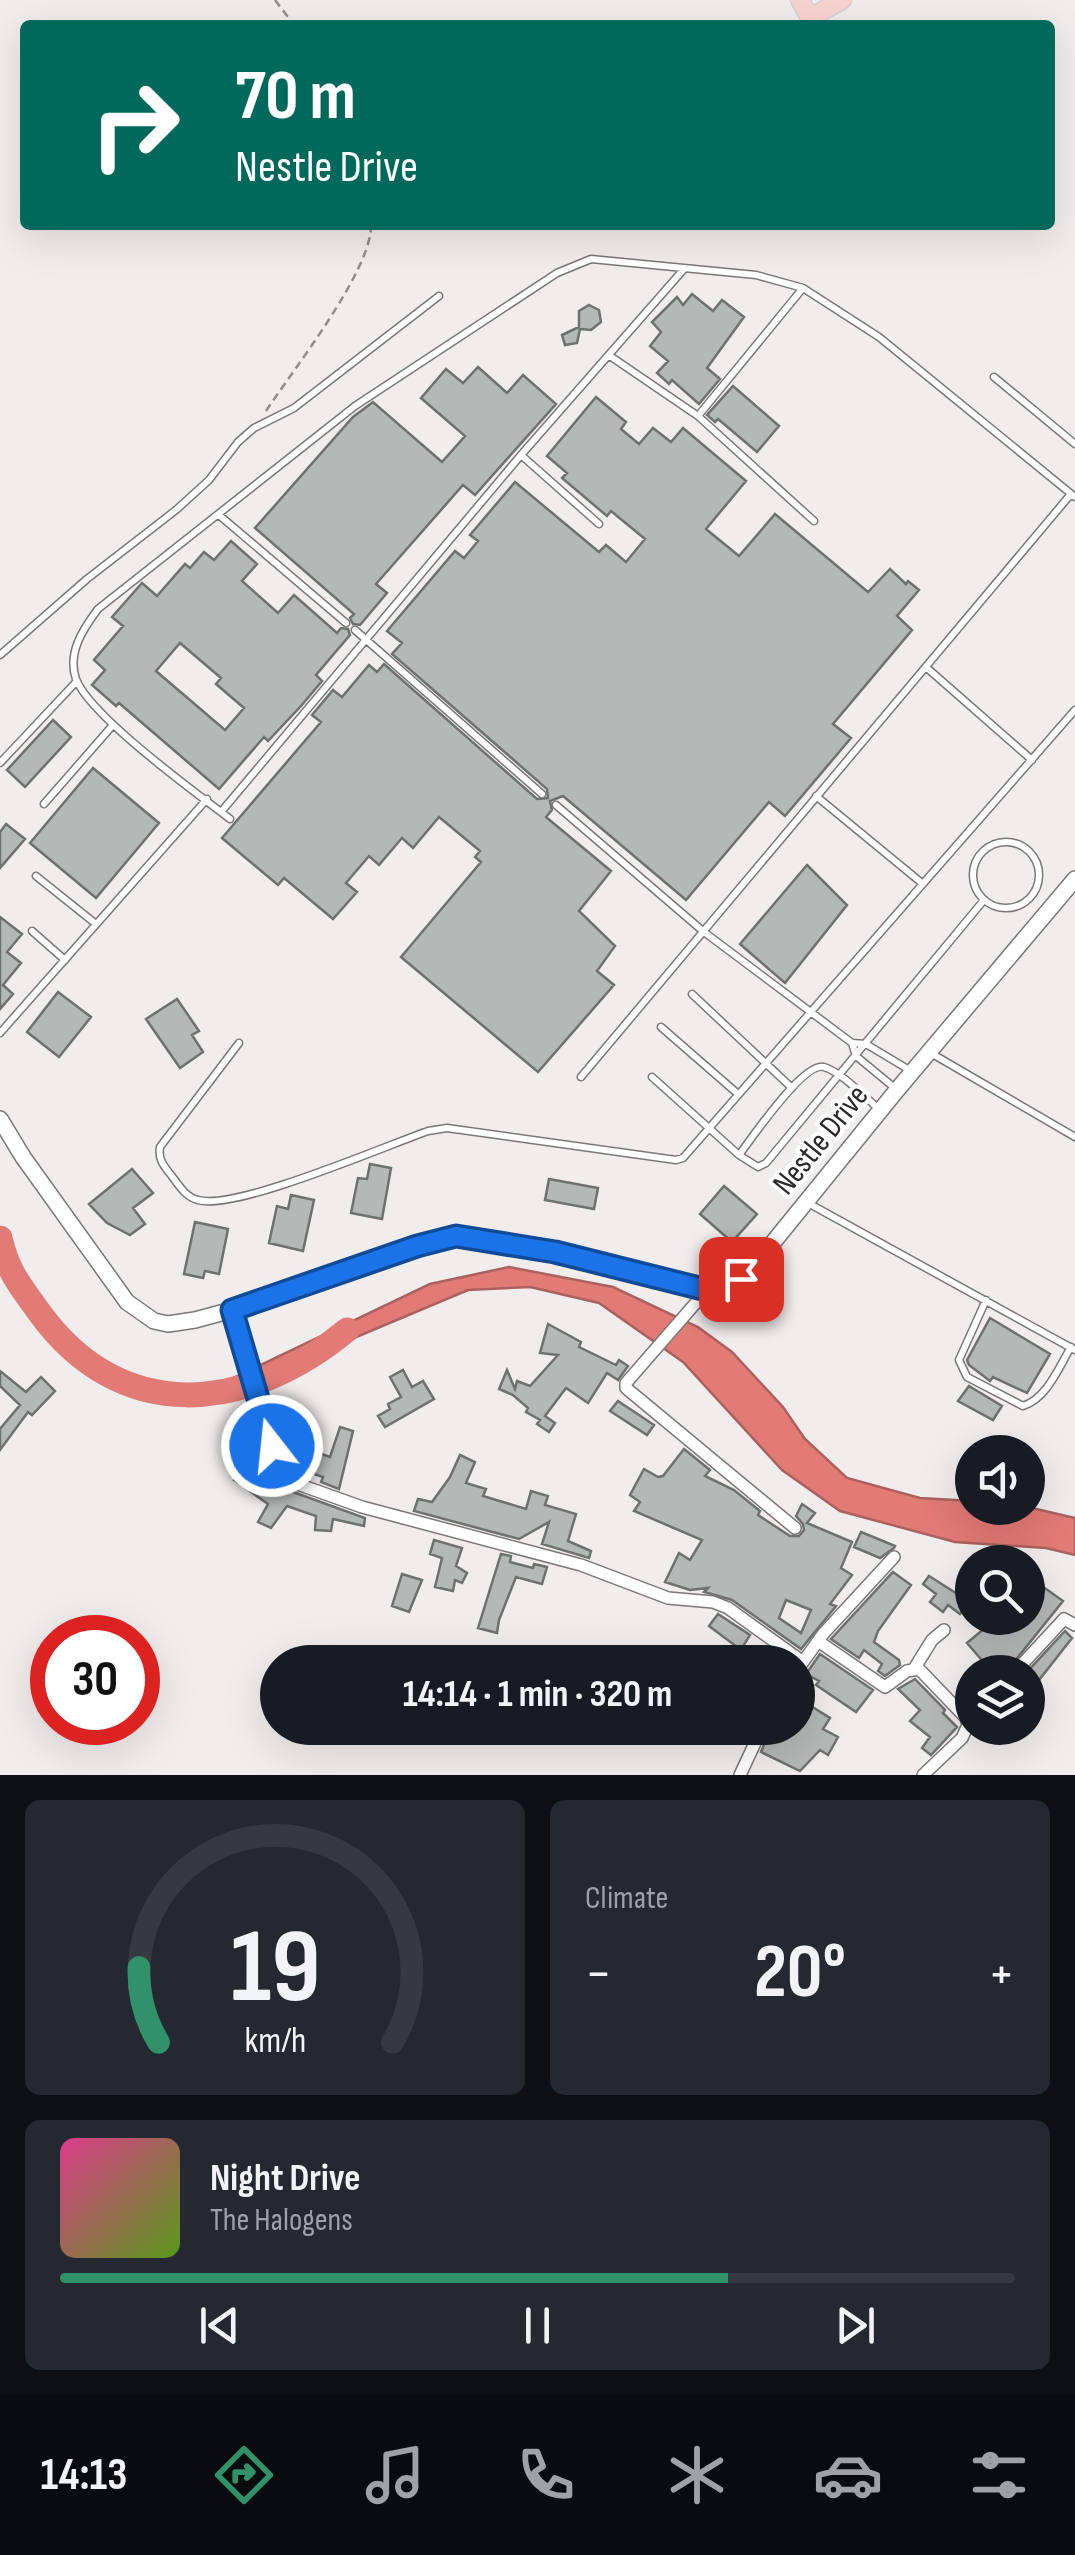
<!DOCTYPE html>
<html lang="en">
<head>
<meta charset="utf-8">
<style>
  body { margin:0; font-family:"Sofia Sans Condensed",sans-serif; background:#242831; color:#f1f3f6; height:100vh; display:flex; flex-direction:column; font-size:38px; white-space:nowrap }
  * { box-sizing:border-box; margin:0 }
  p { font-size:32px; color:#9ea1a6 }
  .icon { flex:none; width:55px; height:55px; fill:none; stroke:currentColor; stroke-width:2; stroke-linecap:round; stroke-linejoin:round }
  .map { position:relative; height:1775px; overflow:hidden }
  .panel { display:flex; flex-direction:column; gap:25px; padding:25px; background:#0d0f14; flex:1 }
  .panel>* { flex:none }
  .guide { position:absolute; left:20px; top:20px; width:1035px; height:210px; border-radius:10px; box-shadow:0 10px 40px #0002; background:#00695c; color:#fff; overflow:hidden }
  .controls { position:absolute; left:955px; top:1435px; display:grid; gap:20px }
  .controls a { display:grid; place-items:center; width:90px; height:90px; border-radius:50%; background:#171b24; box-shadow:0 10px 40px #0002; font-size:50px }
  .speed { position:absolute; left:30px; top:1615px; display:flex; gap:20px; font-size:50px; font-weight:700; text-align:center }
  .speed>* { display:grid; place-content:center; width:130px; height:130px; border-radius:50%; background:#171b24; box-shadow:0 10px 40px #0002; line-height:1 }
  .speed .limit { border:15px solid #d22; background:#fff; color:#111 }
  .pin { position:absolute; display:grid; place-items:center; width:85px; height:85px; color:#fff; margin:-42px; border-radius:20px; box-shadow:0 5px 15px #0006 }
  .me { position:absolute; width:110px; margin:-55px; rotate:344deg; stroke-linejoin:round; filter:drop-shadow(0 0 8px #0008) }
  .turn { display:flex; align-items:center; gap:35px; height:210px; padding:0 50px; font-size:45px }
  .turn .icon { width:130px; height:130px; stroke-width:2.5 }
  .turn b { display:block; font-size:70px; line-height:85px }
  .big { font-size:75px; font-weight:700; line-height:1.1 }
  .panel .tile { flex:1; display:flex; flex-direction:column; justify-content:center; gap:15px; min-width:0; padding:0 35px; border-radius:15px; background:#242831 }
  .panel .dial { align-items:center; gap:0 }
  .dial svg { height:260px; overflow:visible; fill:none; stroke:#363941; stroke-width:7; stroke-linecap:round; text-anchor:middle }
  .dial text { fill:#f1f3f6; stroke:none }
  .song { display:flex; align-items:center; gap:30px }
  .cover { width:120px; height:120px; border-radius:15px; background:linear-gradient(135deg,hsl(330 70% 55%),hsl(90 70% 35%)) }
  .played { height:10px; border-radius:5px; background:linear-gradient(90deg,#30916b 70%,#363941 70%) }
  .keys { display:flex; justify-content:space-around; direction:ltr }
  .heat { display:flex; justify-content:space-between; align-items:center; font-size:55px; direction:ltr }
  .panel .tiles { flex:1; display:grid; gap:25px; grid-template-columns:1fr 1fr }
  .tile:last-child { grid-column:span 2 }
  .trip { position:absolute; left:260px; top:1645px; width:555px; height:100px; border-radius:50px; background:#171b24; box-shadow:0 10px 40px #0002; font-weight:700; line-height:100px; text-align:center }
  .tabs { display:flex; height:160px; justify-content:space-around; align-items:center; background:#090b0e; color:#9ea1a6 }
  .tabs .icon { width:70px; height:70px }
  .tabs .current { color:#30916b }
  .tabs b { font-size:45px; color:#f1f3f6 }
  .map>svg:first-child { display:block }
  .water { fill:#e27a76; stroke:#ab625f; stroke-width:2.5 }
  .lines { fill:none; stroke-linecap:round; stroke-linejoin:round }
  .river { stroke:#e27a76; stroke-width:25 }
  .building { fill:#b4b8b6; stroke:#6e726f; stroke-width:2.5; fill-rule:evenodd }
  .service-casing { stroke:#7c7777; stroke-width:9 }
  .minor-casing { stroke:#7c7777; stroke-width:14 }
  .tertiary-casing { stroke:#7c7777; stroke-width:18 }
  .primary-casing { stroke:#ccc; stroke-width:20 }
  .path { stroke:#918d8d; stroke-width:2.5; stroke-dasharray:8 5; stroke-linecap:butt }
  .service { stroke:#fff; stroke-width:6 }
  .minor { stroke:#fff; stroke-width:11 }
  .tertiary { stroke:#fff; stroke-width:15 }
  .primary { stroke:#f8d4d1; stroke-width:18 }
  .route-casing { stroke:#114b97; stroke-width:25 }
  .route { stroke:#1a73e8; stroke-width:18 }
  .labels { text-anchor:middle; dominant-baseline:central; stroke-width:8; stroke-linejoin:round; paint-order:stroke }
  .street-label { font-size:32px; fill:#2b2929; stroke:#fff }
</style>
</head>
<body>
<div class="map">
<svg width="1075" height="1775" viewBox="0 0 1075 1775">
  <rect width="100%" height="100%" fill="#f2eded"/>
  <!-- water -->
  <path class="water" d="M509,1267L613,1287L698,1327L732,1352L783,1407L805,1439L847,1478L920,1498L972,1501V1508L1028,1507L1075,1518V1555L1046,1548L955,1542L840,1511L782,1470L683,1362L599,1303L530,1287L468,1290L285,1367L204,1392L430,1284Z"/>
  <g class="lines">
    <!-- river -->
    <path class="river" d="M0,1238C8,1272 19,1284 39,1312C121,1426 247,1413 347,1330"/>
  </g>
  <!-- building -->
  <path class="building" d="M692,294L713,311L722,300L744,317L707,368L720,379L699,404L672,380L669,384L657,373L668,361L650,346L661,332L652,322L677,297L683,305Z
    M589,305L599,310L601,322L591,330L580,329L577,343L565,345L562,335L579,327V311Z
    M478,367L507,393L523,375L556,404L475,495L463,485L376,584L387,593L360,625L353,624L350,618L354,614L255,528L353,417L373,402L442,462L465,436L421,398L446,369L463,383Z
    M733,386L779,426L757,452L718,419L715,422L707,415Z
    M596,397L626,422L621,429L639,444L653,428L671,442L683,428L746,481L706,529L739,556L775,514L868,592L890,569L906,584L908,581L919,590L897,616L912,630L833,724L851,738L785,816L769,802L686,900L563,796L550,801L552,810L546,817L611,871L579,911L615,946L597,971L614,985L538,1072L401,957L481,862L475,857L480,851L439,817L413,848L402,838L379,865L369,856L346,883L357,892L333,919L284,878L278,885L222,838L321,722L312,715L333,690L342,697L369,665L377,672L384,664L537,799L548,798L547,789L392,654L402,643L387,631L455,551L464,558L478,541L470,535L515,482L599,552L606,545L626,562L645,539L611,511L607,516L562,478L567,473L547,456Z
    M231,541L257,564L242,581L278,613L294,595L337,633L341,628L348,629L350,635L316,675L322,681L301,706L268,741L264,737L219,789L119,703L116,706L92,685L105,670L94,660L123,626L112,617L142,583L157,596L185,564L190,568L204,552L214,560ZM180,643L221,678L216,684L244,708L225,730L156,671Z
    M53,720L71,737L25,787L7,770Z
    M93,768L159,823L96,898L30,843Z
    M6,824L25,839L0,868V832Z
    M807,865L847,905L785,983L740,944Z
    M0,917L22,934L7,952L21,963L3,985L13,994L0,1009Z
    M58,992L91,1017L59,1057L27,1032Z
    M177,999L199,1031L192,1035L203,1052L180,1068L146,1019Z
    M370,1164L391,1168L382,1219L351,1213L358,1178L367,1179Z
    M132,1169L153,1193L133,1208L145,1224L130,1235L107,1223L89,1204Z
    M549,1179L598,1188L594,1209L545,1200Z
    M724,1186L757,1214L732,1242L700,1214Z
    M291,1195L314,1200L303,1251L269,1243L277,1206L288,1209Z
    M195,1222L228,1229L219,1274L205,1271L203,1278L184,1274Z
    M990,1318L1050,1354L1027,1393L993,1377L990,1381L969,1365L967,1360Z
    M548,1324L581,1342L579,1347L616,1365L619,1360L628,1366L618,1380L607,1373L588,1403L566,1388L545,1416L555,1423L549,1432L537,1424L540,1420L526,1412L528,1408L513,1395L499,1389L507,1370L515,1389L517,1381L530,1386L558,1355L540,1353Z
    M403,1370L412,1387L423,1381L434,1399L385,1427L378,1416L390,1409L388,1404L401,1397L390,1377Z
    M0,1371L26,1392L41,1377L55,1391L32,1415L28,1412L0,1450V1429L20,1405L0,1386Z
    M969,1386L1002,1406L993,1420L958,1401Z
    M618,1401L654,1425L647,1435L610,1411Z
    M340,1427L353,1431L339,1489L321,1482L323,1477L291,1466L304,1448L330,1457Z
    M684,1449L710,1470L705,1476L734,1490L760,1511L758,1515L790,1536H799L804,1530L803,1524L796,1516L802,1504L815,1513L807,1523L852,1542L841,1568L852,1575L830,1604L836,1606L801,1649L732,1600L704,1592L708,1588L690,1590L665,1582L679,1553L690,1560L702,1540L634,1511L640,1502L630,1495L644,1469L658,1477L663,1476ZM786,1600L811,1610L801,1633L779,1618Z
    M460,1455L475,1462L466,1483L486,1489L483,1496L526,1509L531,1491L548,1496L545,1505L576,1514L568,1541L591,1551L589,1558L542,1544L549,1522L519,1539L414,1511L418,1499L432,1502L450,1477Z
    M246,1465L281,1484L282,1488L365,1518L364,1526L333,1519L331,1531L315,1530L316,1516L287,1506L271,1528L258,1522L268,1504L234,1480Z
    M861,1532L895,1546L894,1548L880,1558L854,1547Z
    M434,1540L462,1548L456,1566L467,1573L462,1583L455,1580L453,1591L435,1587L442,1558L430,1554Z
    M501,1554L511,1556L510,1562L533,1568L534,1564L547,1567L542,1584L516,1577L499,1620L497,1633L478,1628Z
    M893,1572L911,1585L878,1631L874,1642L899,1660L900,1665L885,1676L878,1671L882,1664L864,1650L859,1658L831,1639Z
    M402,1574L422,1580L409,1612L392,1606Z
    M929,1576L970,1602L960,1614L948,1605L943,1612L930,1602L936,1594L923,1584Z
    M1042,1586L1063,1601L1006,1672H992L967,1643L997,1618H1028V1606Z
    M718,1614L750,1635L741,1650L709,1626Z
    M1065,1631L1072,1638L1028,1694L1027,1672Z
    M820,1654L873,1690L856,1712L816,1685L819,1681L806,1674Z
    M915,1679L945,1710L943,1713L957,1727L931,1755L922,1748L930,1737L910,1721L920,1710L898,1689Z
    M798,1698L830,1718L823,1729L838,1737L828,1755L820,1750L800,1771L761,1752L771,1728H798Z"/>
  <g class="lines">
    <defs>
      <path id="service" d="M610,356L698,416L814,521
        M994,377L1075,444
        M698,416L803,288
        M521,455L599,524
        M219,515L346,623
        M355,630L542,794
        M0,655L87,579L176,510L209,480L238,442L254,428L294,408L439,296
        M927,668L1032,760
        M0,763L77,681
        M816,796L923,884
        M44,804L113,725
        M556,805L704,932L852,1043
        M221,812L521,455L684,269
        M230,819C195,792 90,716 76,679C67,653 83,629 98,609L355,406L557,273L591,259L756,275L803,288L879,337L1075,497
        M973 875a33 33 0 1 1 66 0a33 33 0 1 1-66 0Z
        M36,876L96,924
        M32,931L65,960
        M692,994L792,1088
        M661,1027L738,1094
        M0,1033L207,799
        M239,1043L160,1147C158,1159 163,1165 171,1175C179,1185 185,1197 198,1200C235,1211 385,1146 428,1131L447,1128L676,1160L683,1158L1075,710
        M929,1052L1075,1137
        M581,1077L1071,494
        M652,1077L739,1155L758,1167L766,1163L984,900
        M896,1089L856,1056L852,1043L866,1044L911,1071
        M739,1155C752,1138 804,1061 824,1067C840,1071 867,1099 880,1110
        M808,1203L1075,1350
        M986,1300L959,1360L967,1377L1023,1406C1047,1398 1058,1369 1071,1347"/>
      <path id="minor" d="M707,1290L626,1383V1388L795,1528
        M232,1310L278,1467L292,1482L362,1507L581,1565L668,1598L713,1602L728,1608L803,1662
        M818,1641L885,1687L907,1671L919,1669L966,1718L968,1725L962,1738L923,1775
        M798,1669L823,1634L894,1557
        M914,1669L932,1640L944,1630
        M1015,1672L1064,1619L1075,1625
        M740,1775L762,1728"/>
      <path id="tertiary" d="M0,1119L23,1157L127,1302L154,1321L168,1324L195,1320L232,1310L417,1246L456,1236L555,1252L707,1290C731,1286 742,1278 758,1261L897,1090L1075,879"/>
      <path id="primary" d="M800,0L810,18L842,0"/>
    </defs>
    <!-- service casing -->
    <use href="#service" class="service-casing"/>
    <!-- minor casing -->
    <use href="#minor" class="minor-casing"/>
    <!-- tertiary casing -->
    <use href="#tertiary" class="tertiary-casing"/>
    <!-- primary casing -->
    <use href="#primary" class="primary-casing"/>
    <!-- path -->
    <path class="path" d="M275,0L294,25
      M266,411C293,370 372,270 371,225"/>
    <!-- service -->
    <use href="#service" class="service"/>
    <!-- minor -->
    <use href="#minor" class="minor"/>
    <!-- tertiary -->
    <use href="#tertiary" class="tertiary"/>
    <!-- primary -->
    <use href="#primary" class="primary"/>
  </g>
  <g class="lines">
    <defs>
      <path id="route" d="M272,1446L232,1310L417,1246L456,1236L555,1252L707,1290L726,1286L741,1279"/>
    </defs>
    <!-- route casing -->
    <use href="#route" class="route-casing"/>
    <!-- route -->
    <use href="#route" class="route"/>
  </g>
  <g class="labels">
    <!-- street labels -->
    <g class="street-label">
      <text transform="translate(821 1140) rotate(-51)">Nestle Drive</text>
    </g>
  </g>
</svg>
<div class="controls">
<a><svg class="icon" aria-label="sound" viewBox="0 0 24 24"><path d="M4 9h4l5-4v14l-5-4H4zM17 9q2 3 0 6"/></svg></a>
<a><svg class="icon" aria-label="search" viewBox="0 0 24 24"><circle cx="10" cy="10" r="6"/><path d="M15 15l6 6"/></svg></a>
<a><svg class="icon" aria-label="layers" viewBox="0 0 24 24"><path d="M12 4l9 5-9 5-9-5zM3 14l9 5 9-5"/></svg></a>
</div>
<div class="speed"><div class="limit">30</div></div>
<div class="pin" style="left:741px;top:1279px;background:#d93025"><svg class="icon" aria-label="arrive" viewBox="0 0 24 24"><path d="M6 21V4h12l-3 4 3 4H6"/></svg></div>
<svg class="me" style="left:272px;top:1446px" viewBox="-20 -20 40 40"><circle r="17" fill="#1a73e8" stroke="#fff" stroke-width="3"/><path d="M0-11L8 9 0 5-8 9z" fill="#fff"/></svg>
<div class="trip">14:14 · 1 min · 320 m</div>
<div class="guide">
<div class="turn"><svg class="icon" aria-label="right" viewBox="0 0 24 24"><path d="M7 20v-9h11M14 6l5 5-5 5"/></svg><div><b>70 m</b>Nestle Drive</div></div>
</div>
</div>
<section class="panel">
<div class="tiles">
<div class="tile dial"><svg viewBox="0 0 100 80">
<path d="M14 69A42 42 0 1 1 86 69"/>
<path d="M14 69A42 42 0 0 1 8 46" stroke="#30916b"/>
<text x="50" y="56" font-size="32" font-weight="700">19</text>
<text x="50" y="72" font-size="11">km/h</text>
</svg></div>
<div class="tile"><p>Climate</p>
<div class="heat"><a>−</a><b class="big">20°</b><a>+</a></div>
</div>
<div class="tile">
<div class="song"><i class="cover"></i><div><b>Night Drive</b><p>The Halogens</p></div></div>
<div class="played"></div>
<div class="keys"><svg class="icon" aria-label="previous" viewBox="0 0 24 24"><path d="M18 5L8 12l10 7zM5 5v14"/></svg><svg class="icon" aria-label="pause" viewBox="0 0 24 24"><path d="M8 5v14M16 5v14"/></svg><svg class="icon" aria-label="next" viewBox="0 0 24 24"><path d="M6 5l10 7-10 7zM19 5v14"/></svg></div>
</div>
</div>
</section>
<nav class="tabs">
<b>14:13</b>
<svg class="icon current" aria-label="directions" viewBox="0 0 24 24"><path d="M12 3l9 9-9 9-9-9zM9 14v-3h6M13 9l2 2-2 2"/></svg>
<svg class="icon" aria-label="music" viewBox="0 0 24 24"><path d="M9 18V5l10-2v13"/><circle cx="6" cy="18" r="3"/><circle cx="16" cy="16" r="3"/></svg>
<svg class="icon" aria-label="phone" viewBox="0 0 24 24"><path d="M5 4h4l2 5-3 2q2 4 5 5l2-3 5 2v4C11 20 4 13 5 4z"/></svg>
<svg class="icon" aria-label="climate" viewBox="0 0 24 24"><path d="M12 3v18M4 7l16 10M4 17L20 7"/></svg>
<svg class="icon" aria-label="car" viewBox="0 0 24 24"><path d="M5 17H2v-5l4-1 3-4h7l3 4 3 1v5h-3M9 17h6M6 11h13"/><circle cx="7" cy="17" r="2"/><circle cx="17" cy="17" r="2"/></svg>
<svg class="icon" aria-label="filters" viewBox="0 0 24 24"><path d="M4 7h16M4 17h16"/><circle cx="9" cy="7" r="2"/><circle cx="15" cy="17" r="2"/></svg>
</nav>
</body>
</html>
